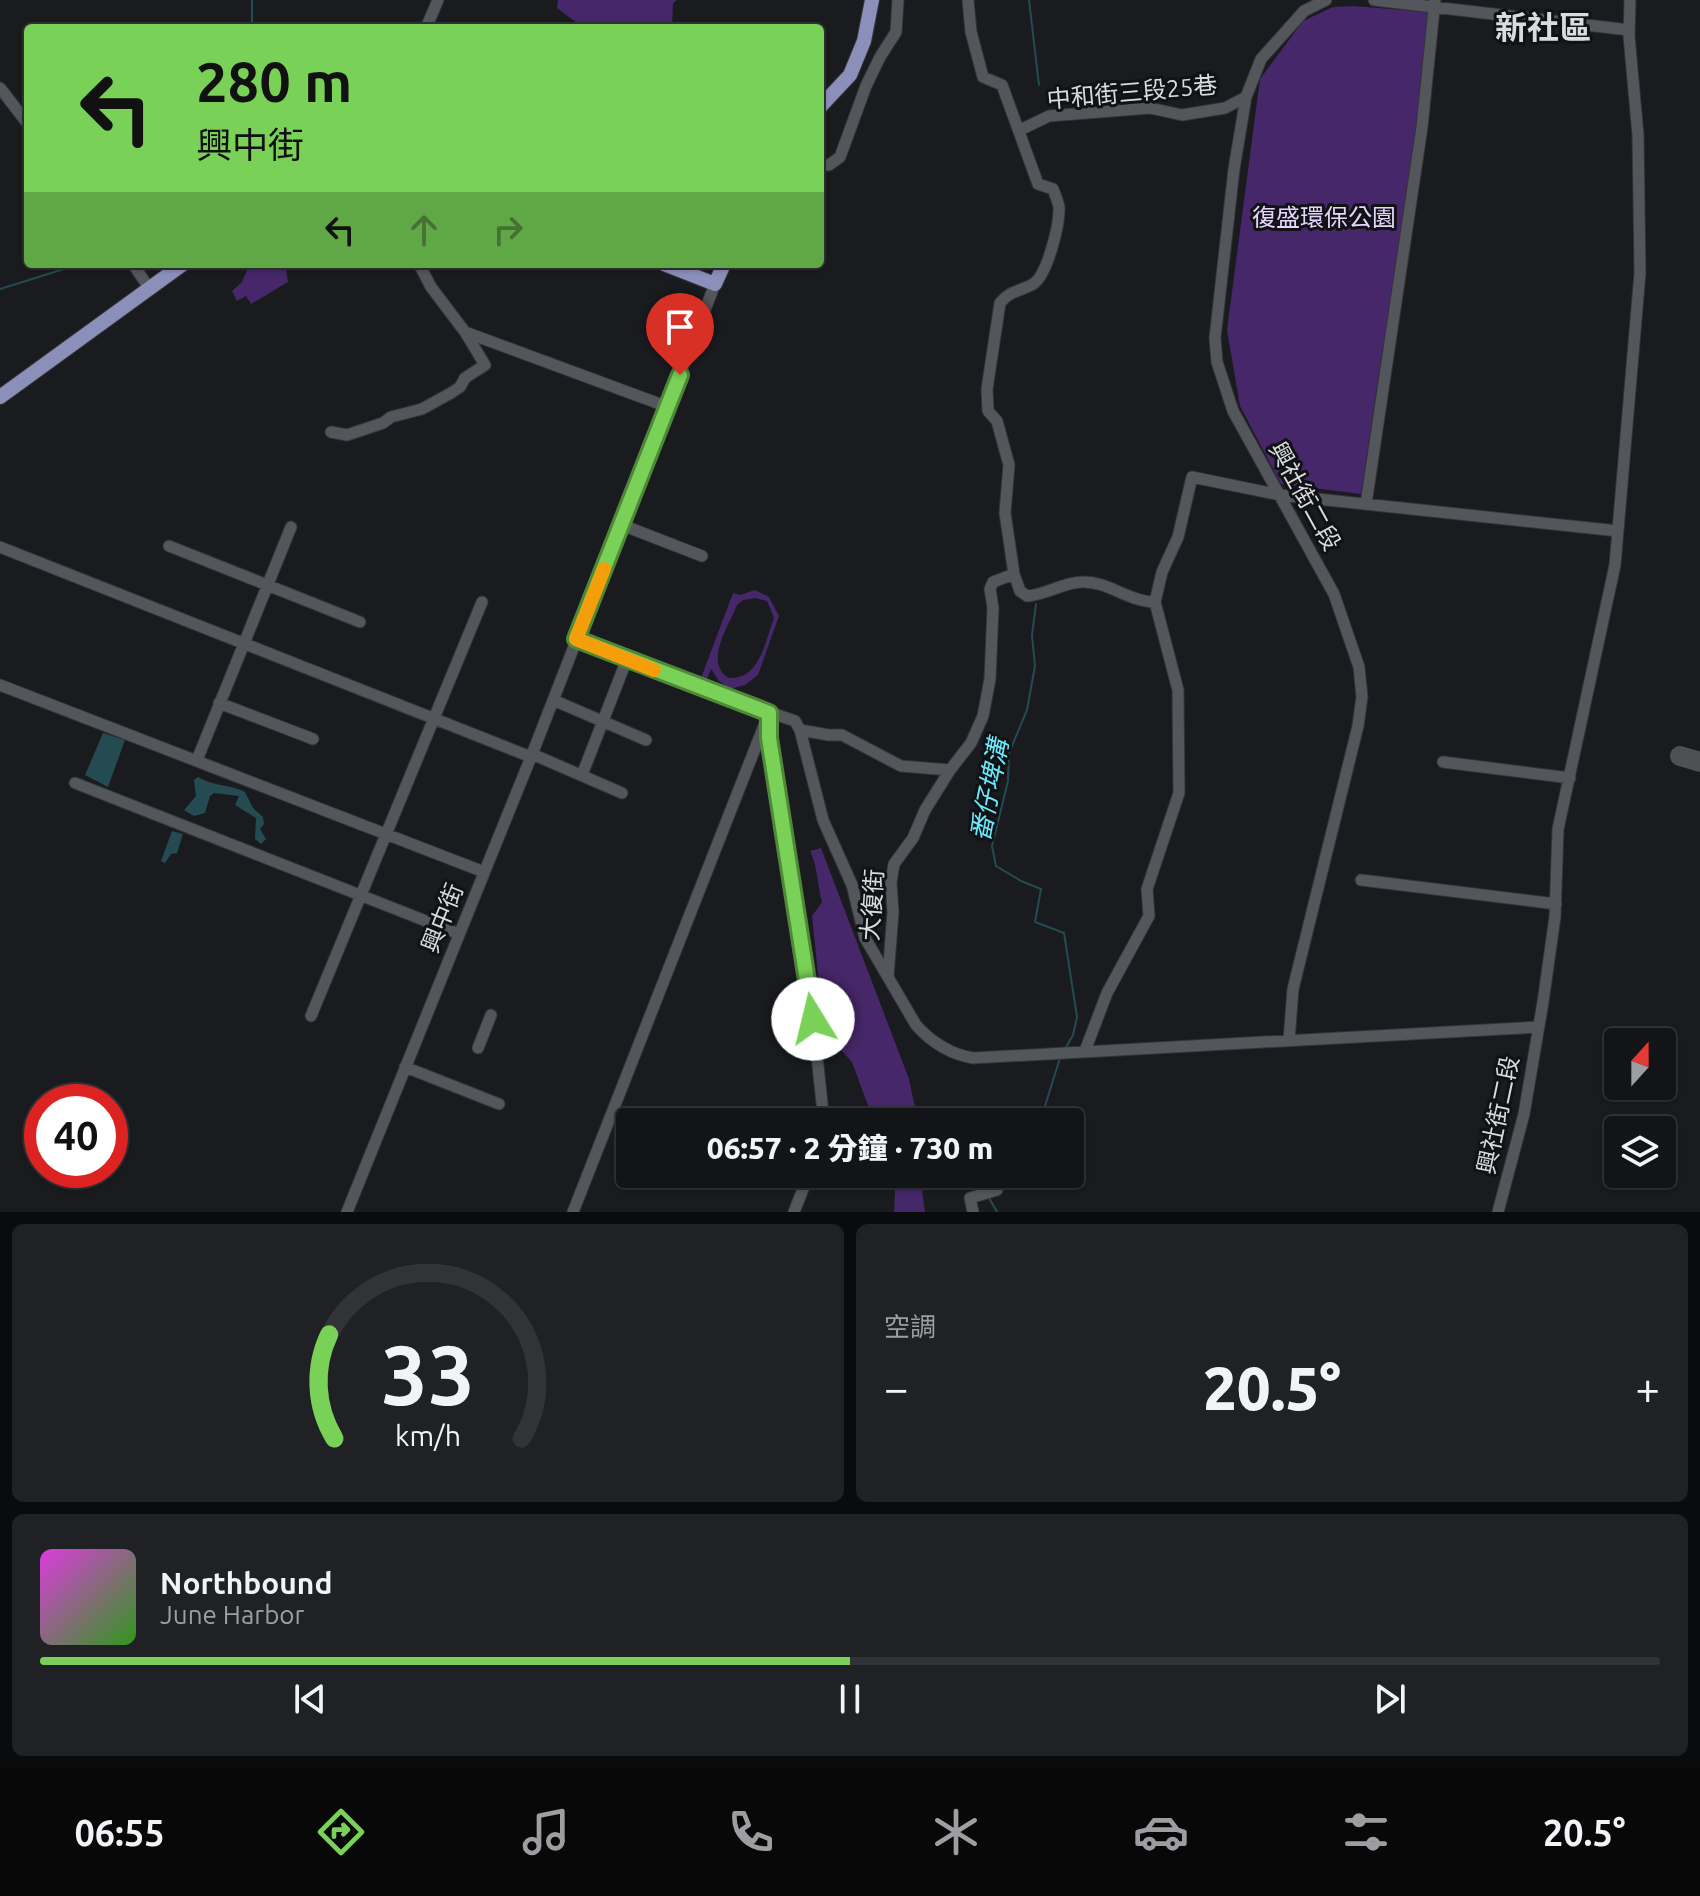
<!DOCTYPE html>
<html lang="zh-TW">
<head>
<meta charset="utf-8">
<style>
  body { margin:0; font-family:Ubuntu,"Noto Sans TC",sans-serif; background:#202124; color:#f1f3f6; height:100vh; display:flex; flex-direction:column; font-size:30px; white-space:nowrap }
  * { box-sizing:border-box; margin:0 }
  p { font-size:26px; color:#9d9ea1 }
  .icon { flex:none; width:44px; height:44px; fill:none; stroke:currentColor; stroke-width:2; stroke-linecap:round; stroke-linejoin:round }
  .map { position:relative; height:1212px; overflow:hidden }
  .details { display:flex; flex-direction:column; gap:12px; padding:12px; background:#0a0b0d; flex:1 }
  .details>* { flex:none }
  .hud { position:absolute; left:24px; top:24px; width:800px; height:244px; border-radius:8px; box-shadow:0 2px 6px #0004,0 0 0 2px #323336; background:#79d157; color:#111; overflow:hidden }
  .needle { width:52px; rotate:21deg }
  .controls { position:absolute; left:1604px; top:1028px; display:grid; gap:16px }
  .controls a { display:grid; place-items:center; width:72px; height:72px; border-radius:8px; background:#131417; box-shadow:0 2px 6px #0004,0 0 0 2px #323336; font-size:40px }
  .speed { position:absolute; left:24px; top:1084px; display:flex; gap:16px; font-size:40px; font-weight:700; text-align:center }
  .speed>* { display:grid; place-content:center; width:104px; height:104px; border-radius:50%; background:#131417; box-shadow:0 2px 6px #0004,0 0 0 2px #323336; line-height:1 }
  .speed .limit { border:12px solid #d22; background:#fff; color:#111 }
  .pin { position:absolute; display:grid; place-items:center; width:68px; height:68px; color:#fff; margin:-82px -34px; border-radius:50% 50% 50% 0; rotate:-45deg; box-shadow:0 0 8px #0007 }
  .pin .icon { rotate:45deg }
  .me { position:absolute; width:88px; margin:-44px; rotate:351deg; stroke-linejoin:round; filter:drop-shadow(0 0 6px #0008) }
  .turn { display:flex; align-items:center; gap:28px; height:168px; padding:0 40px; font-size:36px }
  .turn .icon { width:104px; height:104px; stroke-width:2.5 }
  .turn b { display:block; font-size:56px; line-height:68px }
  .lanes { display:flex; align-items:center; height:76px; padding:0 40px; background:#0003; justify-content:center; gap:40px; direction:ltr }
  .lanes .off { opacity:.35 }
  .big { font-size:60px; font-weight:800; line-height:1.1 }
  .details .tile { flex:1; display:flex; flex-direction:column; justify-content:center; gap:12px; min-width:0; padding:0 28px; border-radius:12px; background:#202124 }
  .details .dial { align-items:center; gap:0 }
  .dial svg { height:208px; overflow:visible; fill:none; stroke:#323336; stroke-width:7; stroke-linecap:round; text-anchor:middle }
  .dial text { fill:#f1f3f6; stroke:none }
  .song { display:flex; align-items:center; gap:24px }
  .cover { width:96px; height:96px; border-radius:12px; background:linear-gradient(135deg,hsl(300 70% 55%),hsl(110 70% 35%)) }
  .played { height:8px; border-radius:4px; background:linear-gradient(90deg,#79d157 50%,#323336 50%) }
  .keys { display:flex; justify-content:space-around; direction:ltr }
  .heat { display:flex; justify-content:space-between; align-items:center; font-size:44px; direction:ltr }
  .details .tiles { flex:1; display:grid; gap:12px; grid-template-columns:1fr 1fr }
  .tile:last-child { grid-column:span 2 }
  .trip { position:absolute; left:616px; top:1108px; width:468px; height:80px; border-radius:8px; background:#131417; box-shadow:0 2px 6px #0004,0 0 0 2px #323336; font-weight:800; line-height:80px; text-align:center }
  .dock { display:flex; height:128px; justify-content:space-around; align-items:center; background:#080809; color:#9d9ea1 }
  .dock .icon { width:56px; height:56px }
  .dock .current { color:#79d157 }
  .dock b { font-size:36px; color:#f1f3f6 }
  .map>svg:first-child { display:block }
  .green { fill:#462769; fill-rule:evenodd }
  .water { fill:#244b51 }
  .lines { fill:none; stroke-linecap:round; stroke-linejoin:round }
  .stream { stroke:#244b51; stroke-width:2 }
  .taxiway { stroke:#4e5053; stroke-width:20 }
  .minor-casing { stroke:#343537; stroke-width:13 }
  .major-casing { stroke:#343537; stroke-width:16 }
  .minor { stroke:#53565a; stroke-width:11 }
  .major { stroke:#8a90b9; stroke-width:14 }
  .route-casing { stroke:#4f8839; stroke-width:20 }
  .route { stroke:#79d157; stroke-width:14 }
  .slow { stroke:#f59e0b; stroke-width:14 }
  .labels { text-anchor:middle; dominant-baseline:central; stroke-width:6; stroke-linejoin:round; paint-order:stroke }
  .street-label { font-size:24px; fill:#d9dbdd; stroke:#101215 }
  .park-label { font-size:24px; fill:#e4d5fd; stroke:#101215 }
  .water-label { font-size:26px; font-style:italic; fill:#6beafc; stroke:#101215 }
  .district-label { font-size:32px; font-weight:bold; fill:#d9dbdd; stroke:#101215 }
</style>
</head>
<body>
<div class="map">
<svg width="1700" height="1212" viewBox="0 0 1700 1212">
  <rect width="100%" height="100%" fill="#191b1f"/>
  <!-- green -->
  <path class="green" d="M558,0H677L673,3L672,28H584L557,8Z
    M1353,6L1430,12L1402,251L1383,347L1361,494L1281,484L1240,406L1227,330L1260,79L1303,21L1333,7Z
    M246,264H285L288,282L251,304L246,296L237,301L232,291L242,282L248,268Z
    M755,590L769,597L779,616L758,675L745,685L730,689L719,681L711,669L706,681L701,678L733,593L740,595ZM755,598L767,601L774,618C765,641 760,680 729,678C703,663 729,626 737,605L743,600Z
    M821,848L909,1079L918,1122H874L852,1062L824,1032L812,916L822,902C817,885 818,867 810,851Z
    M890,1174H932L922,1191L925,1212H894L895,1192Z"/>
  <!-- water -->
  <path class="water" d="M103,733L125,740L108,787L85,775Z
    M198,777C216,787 229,784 245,792L253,808L263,817L264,824L260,829L266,839L261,844L255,839L256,818L235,805L239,796L214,793L210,796L205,813L194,816L184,810L196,796L194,780Z
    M172,831L183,834L177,853L171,854L165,863L161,861Z"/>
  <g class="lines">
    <!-- stream -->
    <path class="stream" d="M1029,0L1039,85
      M252,28V0
      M0,289L80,264
      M1036,604L1032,635L1035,666L1027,710L1009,753L1008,781L992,846L996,866L1021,881L1041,889L1035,922L1064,933L1077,1017L1073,1035L1065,1049
      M1040,1122L1060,1058
      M977,1174V1179L984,1191
      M988,1196L997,1212"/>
    <!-- taxiway -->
    <path class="taxiway" d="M1680,756L1700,762"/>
    <defs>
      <path id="minor" d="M968,0L971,32L983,77L1002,85L1038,184L1053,189C1055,195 1058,201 1059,207C1060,224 1047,276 1033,284C1021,291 1009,291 1000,303L987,389L988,411L997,421L1009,465L1005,513L1014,574L1020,591L1027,596C1046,595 1064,582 1082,582C1108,581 1129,602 1155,602
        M1374,0L1629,30
        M426,28L438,0
        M0,88L28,124
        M1020,130L1049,116L1150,108L1182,115L1225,108L1246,97
        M820,165H829L840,157L866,86L880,57L896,32L898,0
        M133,264L149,288
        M419,264L431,287L465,332L668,407
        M331,432L347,435L383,423L391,417L422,409L451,393L460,387L465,378L485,365L465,332
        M1366,504L1422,127L1435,0
        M622,525L702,556
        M169,546L360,622
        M0,547L531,757
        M576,639L699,688L795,721L800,730L823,820L852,885L865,938L916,1025C932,1043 950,1054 973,1058L1538,1027
        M0,685L484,872
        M553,700L646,740
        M219,703L313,739
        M769,718V738L813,1019L824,1122
        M800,730L829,735H842L901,766L950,770
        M532,754L622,793
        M197,760L291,527
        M1443,762L1570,778
        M582,775L627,659
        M75,783L459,934
        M1361,880L1556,904
        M888,977L893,912L891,882L894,864L913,838L925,810L950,770L971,743L983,716L990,679L993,608L990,589L993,582L1014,574
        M311,1016L482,602
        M1289,1040L1293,989L1358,726L1362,697L1359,667L1334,594L1233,411L1217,362L1215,338L1234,169L1246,97L1261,59L1304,11L1326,0
        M478,1048L491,1015
        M1085,1051L1107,993L1149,916L1147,889L1179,793L1178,690L1155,602L1162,572L1178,537L1192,477L1280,495L1618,531
        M405,1067L499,1104
        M347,1212L531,757L715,284
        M573,1212L769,713
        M794,1212L809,1174
        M973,1212L970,1198L997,1190
        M1498,1212L1524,1114L1543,1002L1555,917L1558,829L1615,565L1640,273L1638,135L1629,36L1630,0"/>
      <path id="major" d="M820,107L850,75L864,41L872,0
        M664,264L715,284L724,264
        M0,397L183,264"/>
    </defs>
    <!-- minor casing -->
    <use href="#minor" class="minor-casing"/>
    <!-- major casing -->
    <use href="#major" class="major-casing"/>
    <!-- minor -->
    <use href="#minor" class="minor"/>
    <!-- major -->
    <use href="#major" class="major"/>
  </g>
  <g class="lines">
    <defs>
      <path id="route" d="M680,375L576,639L769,713V738L813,1019"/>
    </defs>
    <!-- route casing -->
    <use href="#route" class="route-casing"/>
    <!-- route -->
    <use href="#route" class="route"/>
    <!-- slow -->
    <path class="slow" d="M604,569L576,639L654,670"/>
  </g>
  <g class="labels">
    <!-- street labels -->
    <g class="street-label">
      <text transform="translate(1132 92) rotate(-5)">中和街三段25巷</text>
      <text transform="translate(1305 496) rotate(61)">興社街二段</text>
      <text transform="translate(872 905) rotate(-86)">大復街</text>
      <text transform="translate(442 918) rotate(-68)">興中街</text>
      <text transform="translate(1498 1115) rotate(-78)">興社街二段</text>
    </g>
    <!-- park labels -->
    <g class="park-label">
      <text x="1324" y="217">復盛環保公園</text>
    </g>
    <!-- water labels -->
    <g class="water-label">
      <text transform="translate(989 790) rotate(-79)">番仔埤溝</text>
    </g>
    <!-- district labels -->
    <g class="district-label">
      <text x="1543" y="27">新社區</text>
    </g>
  </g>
</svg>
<div class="controls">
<a><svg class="needle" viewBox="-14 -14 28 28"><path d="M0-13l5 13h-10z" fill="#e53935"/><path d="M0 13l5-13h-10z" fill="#9d9ea1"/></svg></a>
<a><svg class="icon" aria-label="layers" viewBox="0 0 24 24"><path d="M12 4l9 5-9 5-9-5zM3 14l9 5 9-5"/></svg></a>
</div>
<div class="speed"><div class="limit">40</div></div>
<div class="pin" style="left:680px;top:375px;background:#d93025"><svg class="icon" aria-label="arrive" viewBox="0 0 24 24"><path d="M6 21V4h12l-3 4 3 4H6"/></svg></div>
<svg class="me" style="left:813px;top:1019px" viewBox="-20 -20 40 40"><circle r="19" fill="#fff"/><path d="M0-13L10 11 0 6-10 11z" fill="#79d157"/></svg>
<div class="trip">06:57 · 2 分鐘 · 730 m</div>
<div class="hud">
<div class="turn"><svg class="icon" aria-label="left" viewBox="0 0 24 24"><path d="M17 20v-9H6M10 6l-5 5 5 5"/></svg><div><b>280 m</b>興中街</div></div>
<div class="lanes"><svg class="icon" aria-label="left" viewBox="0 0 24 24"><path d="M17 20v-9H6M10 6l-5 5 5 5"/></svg><svg class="icon off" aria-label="ahead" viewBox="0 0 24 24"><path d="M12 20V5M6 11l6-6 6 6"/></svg><svg class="icon off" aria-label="right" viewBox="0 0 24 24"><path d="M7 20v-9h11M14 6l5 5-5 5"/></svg></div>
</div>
</div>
<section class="details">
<div class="tiles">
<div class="tile dial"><svg viewBox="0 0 100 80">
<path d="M14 69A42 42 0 1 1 86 69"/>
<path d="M14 69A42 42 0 0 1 12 29" stroke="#79d157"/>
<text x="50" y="56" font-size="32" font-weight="700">33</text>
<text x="50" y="72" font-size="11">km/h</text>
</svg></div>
<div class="tile"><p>空調</p>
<div class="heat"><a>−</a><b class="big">20.5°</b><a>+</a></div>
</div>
<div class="tile">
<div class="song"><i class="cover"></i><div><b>Northbound</b><p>June Harbor</p></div></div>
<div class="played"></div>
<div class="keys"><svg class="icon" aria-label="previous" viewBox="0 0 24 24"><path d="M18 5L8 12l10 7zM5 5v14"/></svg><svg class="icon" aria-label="pause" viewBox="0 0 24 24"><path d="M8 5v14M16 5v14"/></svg><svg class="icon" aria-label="next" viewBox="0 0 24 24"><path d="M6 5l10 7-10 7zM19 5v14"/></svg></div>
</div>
</div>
</section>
<nav class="dock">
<b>06:55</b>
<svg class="icon current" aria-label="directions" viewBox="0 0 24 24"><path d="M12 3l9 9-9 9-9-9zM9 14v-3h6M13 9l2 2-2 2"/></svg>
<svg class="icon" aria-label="music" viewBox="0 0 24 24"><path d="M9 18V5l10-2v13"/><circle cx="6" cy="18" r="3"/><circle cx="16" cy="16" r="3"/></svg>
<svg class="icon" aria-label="phone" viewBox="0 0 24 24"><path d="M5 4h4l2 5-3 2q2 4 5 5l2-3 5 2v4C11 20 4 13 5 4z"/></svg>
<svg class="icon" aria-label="climate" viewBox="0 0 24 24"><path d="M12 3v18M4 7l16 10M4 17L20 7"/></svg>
<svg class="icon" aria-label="car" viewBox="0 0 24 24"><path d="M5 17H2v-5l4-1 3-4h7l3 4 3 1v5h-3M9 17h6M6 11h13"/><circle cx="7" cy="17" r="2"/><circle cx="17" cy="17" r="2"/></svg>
<svg class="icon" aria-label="filters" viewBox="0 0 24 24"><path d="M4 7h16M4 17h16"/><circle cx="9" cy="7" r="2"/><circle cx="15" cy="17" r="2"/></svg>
<b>20.5°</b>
</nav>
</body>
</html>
